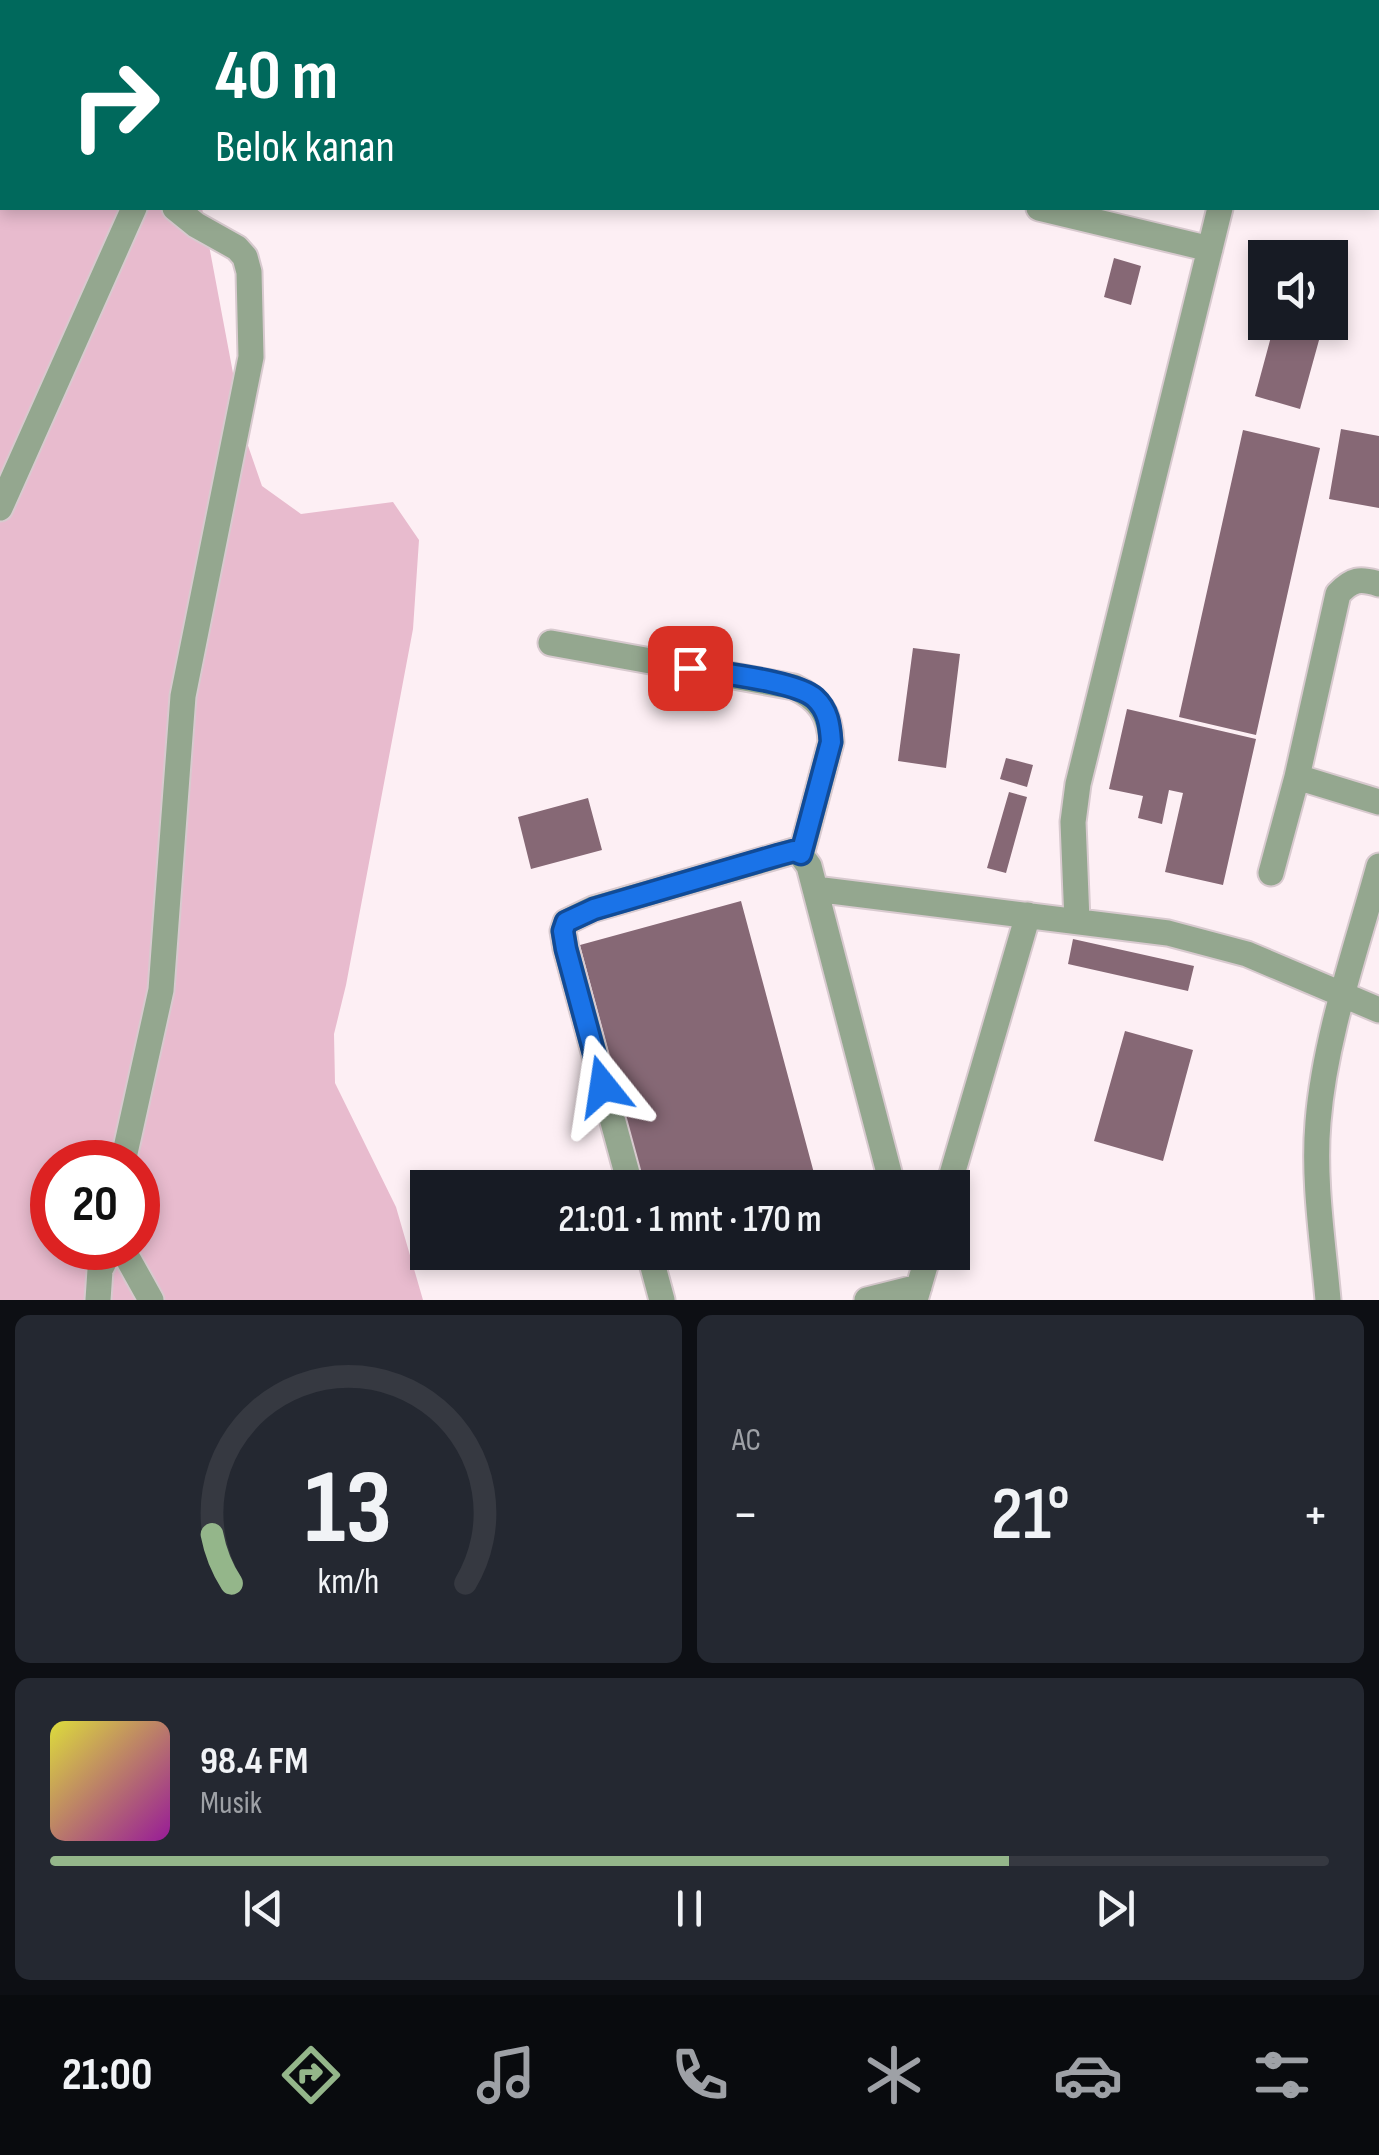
<!DOCTYPE html>
<html lang="id">
<head>
<meta charset="utf-8">
<style>
  body { margin:0; font-family:"Sofia Sans Condensed",sans-serif; background:#242831; color:#f1f3f6; height:100vh; display:flex; flex-direction:column; font-size:38px; white-space:nowrap }
  * { box-sizing:border-box; margin:0 }
  p { font-size:32px; color:#9ea1a6 }
  .icon { flex:none; width:55px; height:55px; fill:none; stroke:currentColor; stroke-width:2; stroke-linecap:round; stroke-linejoin:round }
  .map { position:relative; height:1300px; overflow:hidden }
  .drawer { display:flex; flex-direction:column; gap:15px; padding:15px; background:#0d0f14; flex:1 }
  .drawer>* { flex:none }
  .hud { position:absolute; left:0px; top:0px; width:1380px; height:210px; box-shadow:0 5px 15px #0003; background:#00695c; color:#fff; overflow:hidden }
  .controls { position:absolute; left:1248px; top:240px; display:grid; gap:20px }
  .controls a { display:grid; place-items:center; width:100px; height:100px; border-radius:0px; background:#171b24; box-shadow:0 5px 15px #0003; font-size:50px }
  .speed { position:absolute; left:30px; top:1140px; display:flex; gap:20px; font-size:50px; font-weight:700; text-align:center }
  .speed>* { display:grid; place-content:center; width:130px; height:130px; border-radius:50%; background:#171b24; box-shadow:0 5px 15px #0003; line-height:1 }
  .speed .limit { border:15px solid #d22; background:#fff; color:#111 }
  .pin { position:absolute; display:grid; place-items:center; width:85px; height:85px; color:#fff; margin:-42px; border-radius:20px; box-shadow:0 5px 15px #0006 }
  .me { position:absolute; width:110px; margin:-55px; rotate:345deg; stroke-linejoin:round; filter:drop-shadow(0 0 8px #0008) }
  .turn { display:flex; align-items:center; gap:35px; height:210px; padding:0 50px; font-size:45px }
  .turn .icon { width:130px; height:130px; stroke-width:2.5 }
  .turn b { display:block; font-size:70px; line-height:85px }
  .big { font-size:75px; font-weight:600; line-height:1.1 }
  .drawer .tile { flex:1; display:flex; flex-direction:column; justify-content:center; gap:15px; min-width:0; padding:0 35px; border-radius:15px; background:#242831 }
  .drawer .dial { align-items:center; gap:0 }
  .dial svg { height:260px; overflow:visible; fill:none; stroke:#363941; stroke-width:7; stroke-linecap:round; text-anchor:middle }
  .dial text { fill:#f1f3f6; stroke:none }
  .song { display:flex; align-items:center; gap:30px }
  .cover { width:120px; height:120px; border-radius:15px; background:linear-gradient(135deg,hsl(60 70% 55%),hsl(300 70% 35%)) }
  .played { height:10px; border-radius:5px; background:linear-gradient(90deg,#94b68a 75%,#363941 75%) }
  .keys { display:flex; justify-content:space-around; direction:ltr }
  .heat { display:flex; justify-content:space-between; align-items:center; font-size:55px; direction:ltr }
  .drawer .tiles { flex:1; display:grid; gap:15px; grid-template-columns:1fr 1fr }
  .tile:last-child { grid-column:span 2 }
  .trip { position:absolute; left:410px; top:1170px; width:560px; height:100px; border-radius:0px; background:#171b24; box-shadow:0 5px 15px #0003; font-weight:600; line-height:100px; text-align:center }
  .menu { display:flex; height:160px; justify-content:space-around; align-items:center; background:#090b0e; color:#9ea1a6 }
  .menu .icon { width:70px; height:70px }
  .menu .current { color:#94b68a }
  .menu b { font-size:45px; color:#f1f3f6 }
  .map>svg:first-child { display:block }
  .green { fill:#e8bbce; fill-rule:evenodd }
  .building { fill:#866875 }
  .lines { fill:none; stroke-linecap:round; stroke-linejoin:round }
  .minor-casing { stroke:#d8cacf; stroke-width:29 }
  .minor { stroke:#94a78f; stroke-width:25 }
  .route-casing { stroke:#114b97; stroke-width:25 }
  .route { stroke:#1a73e8; stroke-width:18 }
</style>
</head>
<body>
<div class="map">
<svg width="1379" height="1300" viewBox="0 0 1379 1300">
  <rect width="100%" height="100%" fill="#fdeff4"/>
  <!-- green -->
  <path class="green" d="M0,0H261L2,2V208H202L245,437L262,486L301,514L393,502L419,540L413,629L346,985L334,1034L335,1083L396,1207L423,1300H0ZM52,1162H138V1248H52Z"/>
  <!-- building -->
  <path class="building" d="M1114,258L1141,266L1131,305L1104,297Z
    M1275,322H1324L1300,409L1255,396Z
    M1341,429L1379,436V508L1329,499Z
    M1243,430L1320,448L1256,735L1179,717Z
    M913,648L960,654L946,768L898,761Z
    M1127,709L1256,739L1223,885L1165,872L1183,793L1169,790L1162,824L1138,818L1143,796L1109,789Z
    M1006,758L1033,765L1027,787L1000,779Z
    M1009,792L1027,797L1006,873L987,868Z
    M588,798L602,850L531,869L518,817Z
    M741,901L818,1188H645L580,945Z
    M1073,939L1194,966L1188,991L1068,964Z
    M1125,1031L1193,1050L1163,1161L1094,1141Z
    M662,1252H697V1254L665,1262Z"/>
  <g class="lines">
    <defs>
      <path id="minor" d="M1086,0L1095,2
        M221,2L223,0
        M242,2L244,0
        M686,2L687,0
        M1271,2L1272,0
        M1039,208L1210,249
        M0,508L134,208
        M551,643L794,687C819,699 830,714 831,742L801,855
        M1297,777L1379,802
        M1271,873L1297,777L1338,594C1352,579 1360,578 1379,584
        M815,889L1168,933L1247,954L1379,1010
        M1077,921L1073,822L1078,784L1220,208
        M123,1162L161,990L183,696L251,357L249,272L245,257L237,248L196,225L175,208
        M631,1188L566,949L563,931L566,922L593,909L794,851L801,855L809,866L893,1188
        M948,1188L1028,915
        M122,1248L151,1300
        M649,1252L662,1300
        M98,1300L100,1270L111,1248
        M867,1300L919,1287
        M915,1300L929,1252
        M1328,1300C1323,1242 1313,1181 1318,1122C1325,1036 1356,950 1379,866"/>
    </defs>
    <!-- minor casing -->
    <use href="#minor" class="minor-casing"/>
    <!-- minor -->
    <use href="#minor" class="minor"/>
  </g>
  <g class="lines">
    <defs>
      <path id="route" d="M603,1086L566,949L563,931L566,922L594,909L779,855L794,851L801,854L831,742C830,725 828,710 815,698C797,681 717,673 690,668"/>
    </defs>
    <!-- route casing -->
    <use href="#route" class="route-casing"/>
    <!-- route -->
    <use href="#route" class="route"/>
  </g>
</svg>
<div class="controls">
<a><svg class="icon" aria-label="sound" viewBox="0 0 24 24"><path d="M4 9h4l5-4v14l-5-4H4zM17 9q2 3 0 6"/></svg></a>
</div>
<div class="speed"><div class="limit">20</div></div>
<div class="pin" style="left:690px;top:668px;background:#d93025"><svg class="icon" aria-label="arrive" viewBox="0 0 24 24"><path d="M6 21V4h12l-3 4 3 4H6"/></svg></div>
<svg class="me" style="left:603px;top:1086px" viewBox="-20 -20 40 40"><path d="M0-17L14 15 0 8-14 15z" fill="#1a73e8" stroke="#fff" stroke-width="4"/></svg>
<div class="trip">21:01 · 1 mnt · 170 m</div>
<div class="hud">
<div class="turn"><svg class="icon" aria-label="right" viewBox="0 0 24 24"><path d="M7 20v-9h11M14 6l5 5-5 5"/></svg><div><b>40 m</b>Belok kanan</div></div>
</div>
</div>
<section class="drawer">
<div class="tiles">
<div class="tile dial"><svg viewBox="0 0 100 80">
<path d="M14 69A42 42 0 1 1 86 69"/>
<path d="M14 69A42 42 0 0 1 8 54" stroke="#94b68a"/>
<text x="50" y="56" font-size="32" font-weight="700">13</text>
<text x="50" y="72" font-size="11">km/h</text>
</svg></div>
<div class="tile"><p>AC</p>
<div class="heat"><a>−</a><b class="big">21°</b><a>+</a></div>
</div>
<div class="tile">
<div class="song"><i class="cover"></i><div><b>98.4 FM</b><p>Musik</p></div></div>
<div class="played"></div>
<div class="keys"><svg class="icon" aria-label="previous" viewBox="0 0 24 24"><path d="M18 5L8 12l10 7zM5 5v14"/></svg><svg class="icon" aria-label="pause" viewBox="0 0 24 24"><path d="M8 5v14M16 5v14"/></svg><svg class="icon" aria-label="next" viewBox="0 0 24 24"><path d="M6 5l10 7-10 7zM19 5v14"/></svg></div>
</div>
</div>
</section>
<nav class="menu">
<b>21:00</b>
<svg class="icon current" aria-label="directions" viewBox="0 0 24 24"><path d="M12 3l9 9-9 9-9-9zM9 14v-3h6M13 9l2 2-2 2"/></svg>
<svg class="icon" aria-label="music" viewBox="0 0 24 24"><path d="M9 18V5l10-2v13"/><circle cx="6" cy="18" r="3"/><circle cx="16" cy="16" r="3"/></svg>
<svg class="icon" aria-label="phone" viewBox="0 0 24 24"><path d="M5 4h4l2 5-3 2q2 4 5 5l2-3 5 2v4C11 20 4 13 5 4z"/></svg>
<svg class="icon" aria-label="climate" viewBox="0 0 24 24"><path d="M12 3v18M4 7l16 10M4 17L20 7"/></svg>
<svg class="icon" aria-label="car" viewBox="0 0 24 24"><path d="M5 17H2v-5l4-1 3-4h7l3 4 3 1v5h-3M9 17h6M6 11h13"/><circle cx="7" cy="17" r="2"/><circle cx="17" cy="17" r="2"/></svg>
<svg class="icon" aria-label="filters" viewBox="0 0 24 24"><path d="M4 7h16M4 17h16"/><circle cx="9" cy="7" r="2"/><circle cx="15" cy="17" r="2"/></svg>
</nav>
</body>
</html>
